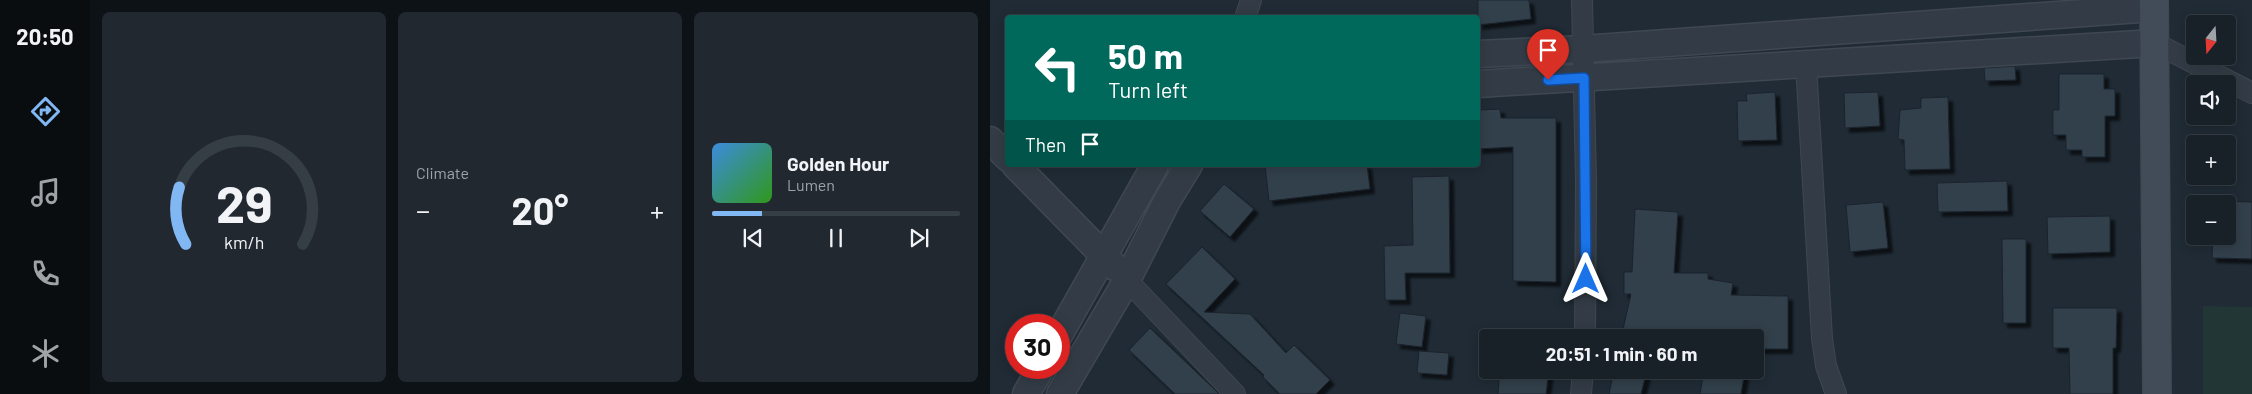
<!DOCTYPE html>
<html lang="en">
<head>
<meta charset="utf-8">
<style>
  body { margin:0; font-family:Barlow,sans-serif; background:#212830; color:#f1f3f6; height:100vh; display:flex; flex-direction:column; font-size:19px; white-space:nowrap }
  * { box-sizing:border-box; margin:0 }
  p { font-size:16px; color:#9fa3a8 }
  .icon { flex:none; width:28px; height:28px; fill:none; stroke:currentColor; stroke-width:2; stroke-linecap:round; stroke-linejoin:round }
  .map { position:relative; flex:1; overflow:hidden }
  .panel { display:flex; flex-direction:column; gap:12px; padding:12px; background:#0d1216; width:900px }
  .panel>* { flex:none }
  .guide { position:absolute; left:15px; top:15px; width:475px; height:152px; border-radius:5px; box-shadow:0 2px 12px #0003,0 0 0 1px #363e45; background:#00695c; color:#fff; overflow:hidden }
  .needle { width:32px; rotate:198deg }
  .tools { position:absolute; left:1196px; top:15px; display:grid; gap:10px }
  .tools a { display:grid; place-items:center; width:50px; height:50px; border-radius:5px; background:#182028; box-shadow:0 2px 12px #0003,0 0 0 1px #363e45; font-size:25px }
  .speed { position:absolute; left:15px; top:314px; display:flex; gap:10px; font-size:25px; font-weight:700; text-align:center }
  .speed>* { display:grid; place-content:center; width:65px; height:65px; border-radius:50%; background:#182028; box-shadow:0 2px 12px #0003,0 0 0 1px #363e45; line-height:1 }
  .speed .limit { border:8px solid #d22; background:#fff; color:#111 }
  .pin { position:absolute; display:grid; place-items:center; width:42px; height:42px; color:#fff; margin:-51px -21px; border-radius:50% 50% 50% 0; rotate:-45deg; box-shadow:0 0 5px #0007 }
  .pin .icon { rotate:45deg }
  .me { position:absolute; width:55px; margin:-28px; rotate:0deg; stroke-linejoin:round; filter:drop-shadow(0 0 4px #0008) }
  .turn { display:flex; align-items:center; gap:18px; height:105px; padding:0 20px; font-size:22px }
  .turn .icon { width:65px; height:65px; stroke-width:2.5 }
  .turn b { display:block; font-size:35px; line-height:42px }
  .then { display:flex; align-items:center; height:48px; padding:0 20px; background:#0003; gap:10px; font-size:19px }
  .big { font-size:38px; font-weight:700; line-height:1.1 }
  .panel .widget { flex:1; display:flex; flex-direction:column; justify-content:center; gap:8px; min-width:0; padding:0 18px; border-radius:8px; background:#212830 }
  .panel .dial { align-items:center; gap:0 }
  .dial svg { height:130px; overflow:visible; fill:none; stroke:#363e45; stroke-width:7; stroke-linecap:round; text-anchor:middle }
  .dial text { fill:#f1f3f6; stroke:none }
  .song { display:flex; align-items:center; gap:15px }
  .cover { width:60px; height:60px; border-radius:8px; background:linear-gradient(135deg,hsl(210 70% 55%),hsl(110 70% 35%)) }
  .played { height:5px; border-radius:2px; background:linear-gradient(90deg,#81b8f4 20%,#363e45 20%) }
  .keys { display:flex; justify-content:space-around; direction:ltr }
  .heat { display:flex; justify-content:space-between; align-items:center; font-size:28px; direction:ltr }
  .panel .tiles { flex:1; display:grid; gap:12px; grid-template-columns:repeat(3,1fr) }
  .trip { position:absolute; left:489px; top:329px; width:285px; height:50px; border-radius:5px; background:#182028; box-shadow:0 2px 12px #0003,0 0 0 1px #363e45; font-weight:700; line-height:50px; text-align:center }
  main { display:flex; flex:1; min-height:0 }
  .dock { display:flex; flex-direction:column; width:90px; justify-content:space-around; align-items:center; background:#0a0d10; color:#9fa3a8 }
  .dock .icon { width:35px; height:35px }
  .dock .current { color:#81b8f4 }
  .dock b { font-size:22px; color:#f1f3f6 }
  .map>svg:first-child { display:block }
  .green { fill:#223636 }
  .building { fill:#323f4c; stroke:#1b232c; filter:url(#shadow) }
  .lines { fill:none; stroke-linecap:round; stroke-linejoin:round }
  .minor-casing { stroke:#3f4852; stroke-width:22 }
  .tertiary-casing { stroke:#3f4852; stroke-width:29 }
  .secondary-casing { stroke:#3f4852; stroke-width:30 }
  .minor { stroke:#333c46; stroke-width:20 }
  .tertiary { stroke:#333c46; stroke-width:26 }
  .secondary { stroke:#414c58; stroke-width:28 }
  .route-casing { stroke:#114b97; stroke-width:12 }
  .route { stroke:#1a73e8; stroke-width:9 }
</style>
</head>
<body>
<main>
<nav class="dock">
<b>20:50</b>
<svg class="icon current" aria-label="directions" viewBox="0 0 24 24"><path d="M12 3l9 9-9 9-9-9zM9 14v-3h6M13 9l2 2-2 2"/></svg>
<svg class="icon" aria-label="music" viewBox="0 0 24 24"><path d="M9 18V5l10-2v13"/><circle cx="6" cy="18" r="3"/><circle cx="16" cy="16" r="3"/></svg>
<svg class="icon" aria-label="phone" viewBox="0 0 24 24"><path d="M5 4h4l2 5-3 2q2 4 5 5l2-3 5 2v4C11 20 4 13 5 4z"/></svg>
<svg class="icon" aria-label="climate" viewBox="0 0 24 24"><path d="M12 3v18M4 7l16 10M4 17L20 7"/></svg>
</nav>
<section class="panel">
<div class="tiles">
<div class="widget dial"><svg viewBox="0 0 100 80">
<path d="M14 69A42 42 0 1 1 86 69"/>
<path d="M14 69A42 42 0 0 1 10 34" stroke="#81b8f4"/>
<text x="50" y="56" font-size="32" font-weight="700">29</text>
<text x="50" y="72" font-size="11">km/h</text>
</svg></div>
<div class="widget"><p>Climate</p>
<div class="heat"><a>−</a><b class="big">20°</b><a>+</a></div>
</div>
<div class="widget">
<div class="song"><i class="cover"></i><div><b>Golden Hour</b><p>Lumen</p></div></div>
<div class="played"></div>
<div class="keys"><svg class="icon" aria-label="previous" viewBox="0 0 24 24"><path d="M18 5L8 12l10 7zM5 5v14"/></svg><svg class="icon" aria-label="pause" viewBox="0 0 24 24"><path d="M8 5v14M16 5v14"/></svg><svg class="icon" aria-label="next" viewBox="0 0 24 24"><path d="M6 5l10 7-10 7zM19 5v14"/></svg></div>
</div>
</div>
</section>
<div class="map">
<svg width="1262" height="394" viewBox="0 0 1262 394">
  <defs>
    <filter id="shadow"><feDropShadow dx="4.5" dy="4.5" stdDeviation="1" flood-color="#0009"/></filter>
  </defs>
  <rect width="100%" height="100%" fill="#202b35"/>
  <!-- green -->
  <path class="green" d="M1213,306L1262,307V394H1213Z"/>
  <!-- building -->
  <path class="building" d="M488,0H539L541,19L488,25Z
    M1025,66L1026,80L995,81L994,68Z
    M1069,74H1114V89H1125V116H1115V157H1092V150H1076V135H1063V110H1069Z
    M785,92L787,140L748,141L747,101H757L756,94Z
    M888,92L890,126L855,128L854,93Z
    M958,97L960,169L915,170L914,140L908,139L910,110L931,108V98Z
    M510,109L511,118H566V282L523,281V147L488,149V110Z
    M275,165H377L380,189L279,201Z
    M459,176L460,273H415L416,300H395L394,246L423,245L422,177Z
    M1017,181L1018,211L948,212L947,183Z
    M234,184L264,209L240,237L210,211Z
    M1223,201L1262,202V259L1222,258L1223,236H1238V204H1223Z
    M893,202L898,248L860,252L856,205Z
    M645,209L688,212L684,273H718V279L743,283L741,295L798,296V349H765V338H631L641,294H634V272H642Z
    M1120,216V252L1058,254L1057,217Z
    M1012,239H1036V323H1013Z
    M212,247L245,279L214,312L260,314L296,353L304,345L340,380L326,394H290L273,377L274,375L176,284Z
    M1063,308H1127L1126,348H1123V394H1080L1079,348H1063Z
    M410,313L436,316L432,347L406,344Z
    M160,328L223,388L229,394H185L139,350Z
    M429,351L459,353L457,375L427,373Z
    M510,370H559L556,394H508Z
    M624,370H657L651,394H619Z
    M714,370H755L751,394H710Z"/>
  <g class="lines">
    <defs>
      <path id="minor" d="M592,0L596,181L595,338
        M255,18L261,0
        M1165,43L1262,93
        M816,64L832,338L836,366L846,394
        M137,280L245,394
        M591,394L593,370"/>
      <path id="tertiary" d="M488,54L593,49L1164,8
        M488,84L1165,43
        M0,140L18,158
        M25,165L125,267
        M69,335L165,165
        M36,394L51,368
        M70,394L137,280L177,201L199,165"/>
      <path id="secondary" d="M1164,0L1167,394"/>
    </defs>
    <!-- minor casing -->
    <use href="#minor" class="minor-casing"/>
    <!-- tertiary casing -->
    <use href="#tertiary" class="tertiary-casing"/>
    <!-- secondary casing -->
    <use href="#secondary" class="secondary-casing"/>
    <!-- minor -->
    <use href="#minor" class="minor"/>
    <!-- tertiary -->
    <use href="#tertiary" class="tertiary"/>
    <!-- secondary -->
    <use href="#secondary" class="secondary"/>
  </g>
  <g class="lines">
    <defs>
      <path id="route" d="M558,80L594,78L596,279"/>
    </defs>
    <!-- route casing -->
    <use href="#route" class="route-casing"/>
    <!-- route -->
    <use href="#route" class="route"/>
  </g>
</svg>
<div class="tools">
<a><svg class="needle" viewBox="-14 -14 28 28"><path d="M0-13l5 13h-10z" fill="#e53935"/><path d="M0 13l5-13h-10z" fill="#9fa3a8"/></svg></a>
<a><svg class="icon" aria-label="sound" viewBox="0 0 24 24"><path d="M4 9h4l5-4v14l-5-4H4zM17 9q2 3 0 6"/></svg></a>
<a>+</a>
<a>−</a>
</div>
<div class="speed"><div class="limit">30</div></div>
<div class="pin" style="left:558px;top:80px;background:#d93025"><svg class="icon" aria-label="arrive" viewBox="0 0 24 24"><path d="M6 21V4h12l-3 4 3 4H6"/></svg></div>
<svg class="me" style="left:596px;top:279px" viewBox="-20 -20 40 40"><path d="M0-17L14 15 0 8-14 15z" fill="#1a73e8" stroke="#fff" stroke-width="4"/></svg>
<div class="trip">20:51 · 1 min · 60 m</div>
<div class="guide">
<div class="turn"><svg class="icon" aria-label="left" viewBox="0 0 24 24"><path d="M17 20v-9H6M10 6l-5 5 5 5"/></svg><div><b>50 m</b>Turn left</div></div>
<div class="then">Then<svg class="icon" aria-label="arrive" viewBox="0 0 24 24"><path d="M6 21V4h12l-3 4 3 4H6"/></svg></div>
</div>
</div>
</main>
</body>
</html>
